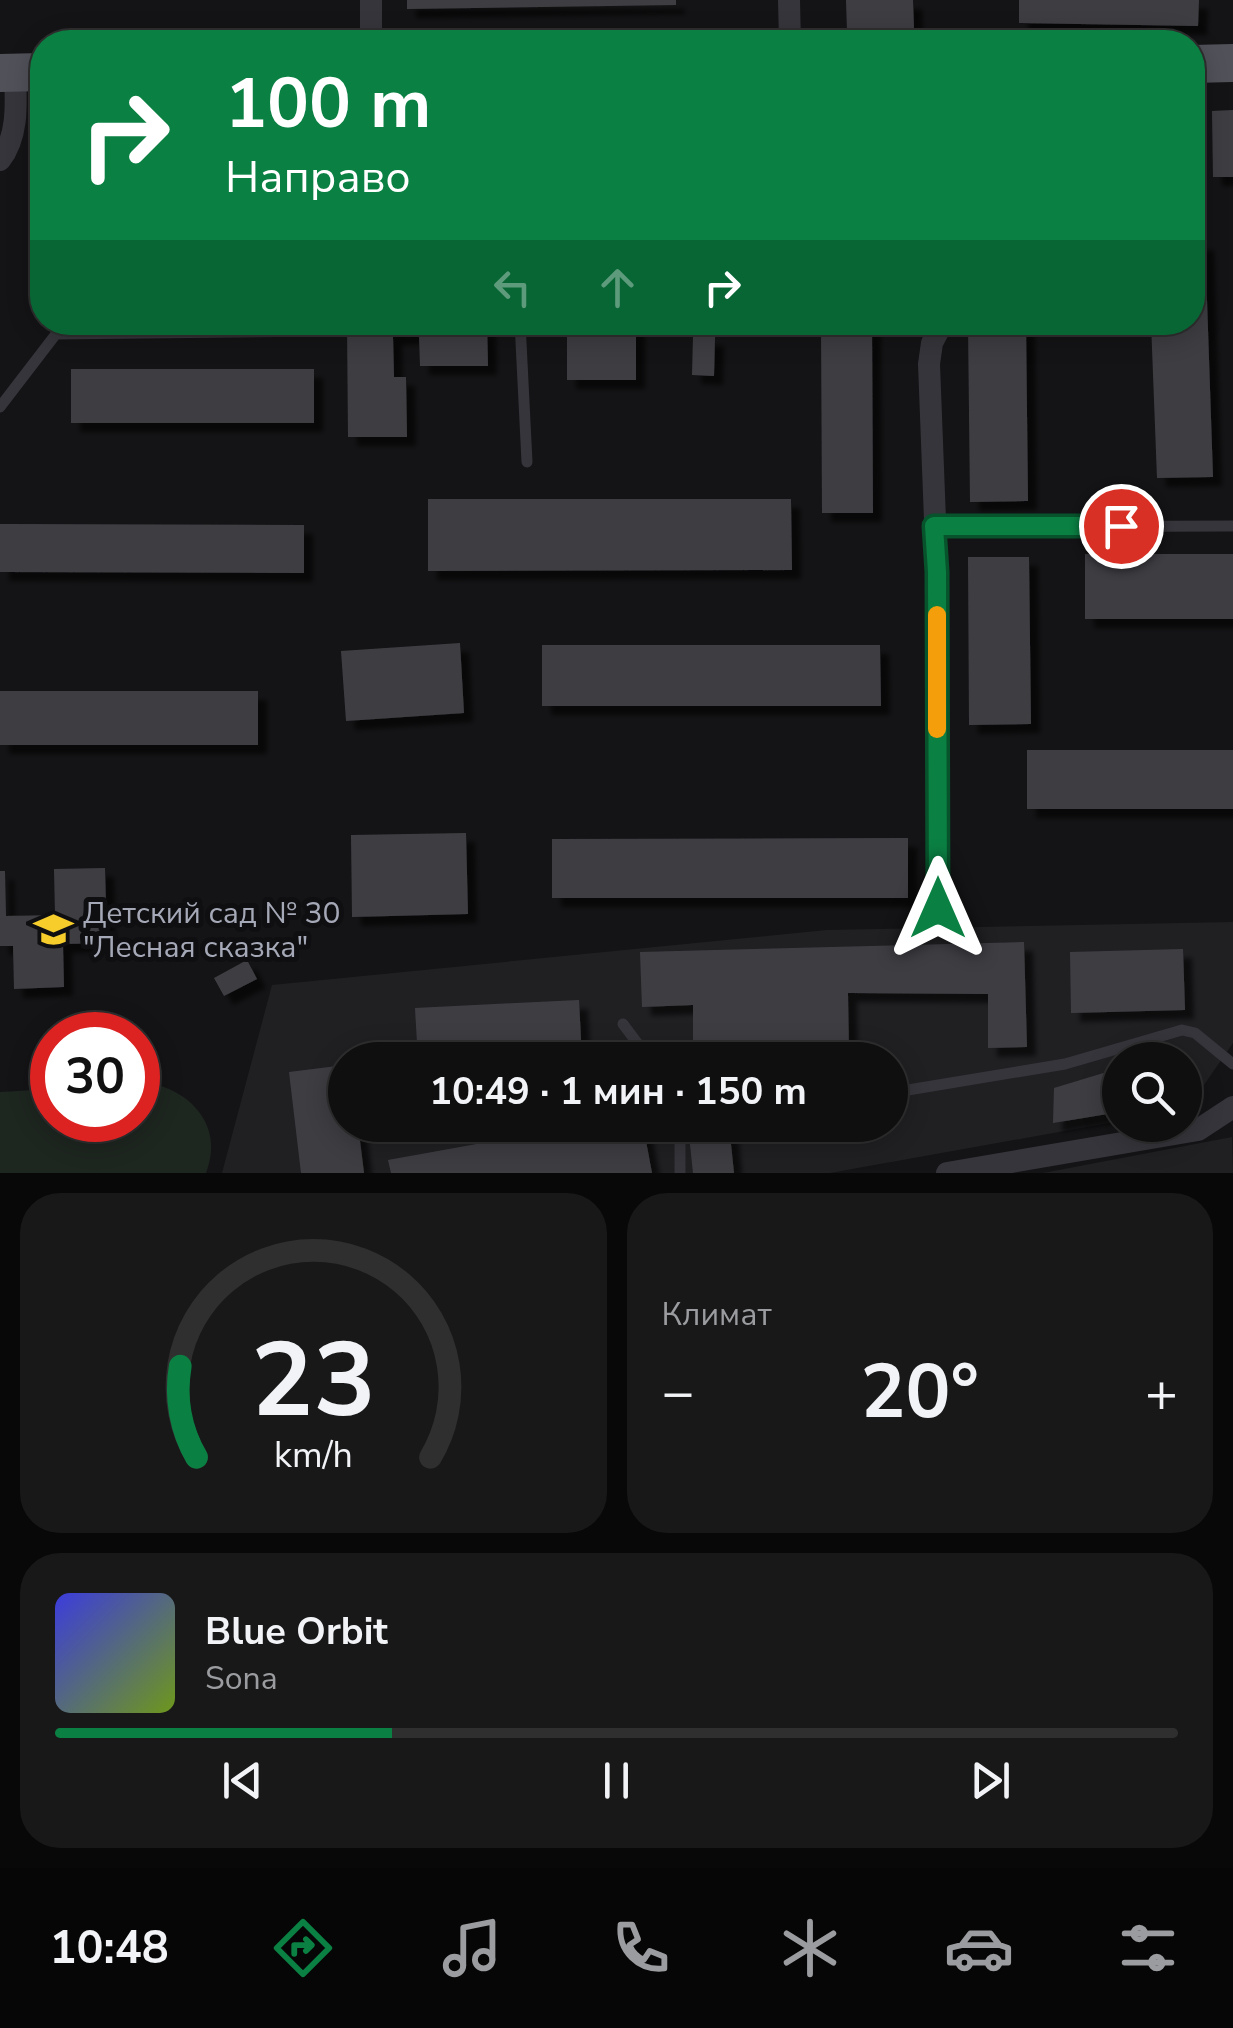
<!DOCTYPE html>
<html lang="ru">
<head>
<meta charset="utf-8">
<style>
  body { margin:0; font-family:"Nunito Sans",sans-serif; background:#181819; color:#f1f3f6; height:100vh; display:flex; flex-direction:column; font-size:38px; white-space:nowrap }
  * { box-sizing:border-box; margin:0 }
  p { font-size:32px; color:#9b9c9f }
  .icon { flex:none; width:55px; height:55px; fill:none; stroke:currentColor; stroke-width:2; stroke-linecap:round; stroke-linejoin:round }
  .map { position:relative; height:1173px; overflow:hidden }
  .side { display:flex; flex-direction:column; gap:20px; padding:20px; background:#080809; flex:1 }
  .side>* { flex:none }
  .guide { position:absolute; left:30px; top:30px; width:1175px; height:305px; border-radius:40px; box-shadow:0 5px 25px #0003,0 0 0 2px #2f2f30; background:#0b8043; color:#fff; overflow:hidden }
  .tools { position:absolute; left:1102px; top:1042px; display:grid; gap:20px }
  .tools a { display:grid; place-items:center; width:100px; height:100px; border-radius:50%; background:#0f0f10; box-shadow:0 5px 25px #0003,0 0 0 2px #2f2f30; font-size:50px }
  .speed { position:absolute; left:30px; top:1012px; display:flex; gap:20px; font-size:50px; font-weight:700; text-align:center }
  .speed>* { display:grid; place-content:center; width:130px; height:130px; border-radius:50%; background:#0f0f10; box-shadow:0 5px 25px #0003,0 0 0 2px #2f2f30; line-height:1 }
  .speed .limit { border:15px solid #d22; background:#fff; color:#111 }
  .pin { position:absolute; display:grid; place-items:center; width:85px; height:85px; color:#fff; margin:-42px; border:5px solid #fff; border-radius:50%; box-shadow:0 2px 10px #0007 }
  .me { position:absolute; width:110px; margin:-55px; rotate:0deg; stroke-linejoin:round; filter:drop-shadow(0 0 8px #0008) }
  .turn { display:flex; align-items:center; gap:35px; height:210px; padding:0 30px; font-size:45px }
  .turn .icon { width:130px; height:130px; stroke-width:2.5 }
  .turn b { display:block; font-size:70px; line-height:85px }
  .lanes { display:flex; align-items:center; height:95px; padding:0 30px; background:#0003; justify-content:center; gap:50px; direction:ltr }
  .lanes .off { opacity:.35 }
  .big { font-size:75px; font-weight:700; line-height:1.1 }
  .side .card { flex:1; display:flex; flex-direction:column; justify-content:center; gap:15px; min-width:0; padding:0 35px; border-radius:40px; background:#181819 }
  .side .dial { align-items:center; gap:0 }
  .dial svg { height:260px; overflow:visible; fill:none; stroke:#2f2f30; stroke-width:7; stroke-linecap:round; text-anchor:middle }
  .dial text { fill:#f1f3f6; stroke:none }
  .song { display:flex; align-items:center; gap:30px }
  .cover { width:120px; height:120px; border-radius:15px; background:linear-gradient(135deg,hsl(240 70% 55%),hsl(80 70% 35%)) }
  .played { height:10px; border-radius:5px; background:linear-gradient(90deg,#0b8043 30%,#2f2f30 30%) }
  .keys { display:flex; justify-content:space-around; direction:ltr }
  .heat { display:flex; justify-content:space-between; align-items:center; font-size:55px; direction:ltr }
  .side .tiles { flex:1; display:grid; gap:20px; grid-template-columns:1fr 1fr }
  .card:last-child { grid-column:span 2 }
  .trip { position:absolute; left:328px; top:1042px; width:580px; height:100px; border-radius:50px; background:#0f0f10; box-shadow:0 5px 25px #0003,0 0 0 2px #2f2f30; font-weight:700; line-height:100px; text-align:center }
  .tab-bar { display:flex; height:160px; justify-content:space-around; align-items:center; background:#060606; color:#9b9c9f }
  .tab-bar .icon { width:70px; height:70px }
  .tab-bar .selected { color:#0b8043 }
  .tab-bar b { font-size:45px; color:#f1f3f6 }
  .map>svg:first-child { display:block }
  .built { fill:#202023; fill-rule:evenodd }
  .green { fill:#1e2620 }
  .building { fill:#3e3e43; filter:url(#shadow) }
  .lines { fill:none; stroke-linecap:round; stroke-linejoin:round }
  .lane { stroke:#35353b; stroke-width:11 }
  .street { stroke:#35353b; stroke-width:22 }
  .primary { stroke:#51515a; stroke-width:38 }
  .route-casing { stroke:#07532c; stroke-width:25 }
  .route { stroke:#0b8043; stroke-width:18 }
  .slow { stroke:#f59e0b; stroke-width:18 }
  .labels { text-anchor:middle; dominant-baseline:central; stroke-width:10; stroke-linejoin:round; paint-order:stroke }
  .poi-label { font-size:30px; fill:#a5a8b6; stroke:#0f0f11; text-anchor:start }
</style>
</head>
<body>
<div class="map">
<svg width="1233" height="1173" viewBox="0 0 1233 1173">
  <defs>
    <filter id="shadow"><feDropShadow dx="9" dy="9" stdDeviation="2.5" flood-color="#0009"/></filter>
  </defs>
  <rect width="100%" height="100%" fill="#141416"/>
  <!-- built -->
  <path class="built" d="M1233,922V1043L1188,1108L1185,1109V1060H1120V1121L830,1173H222L272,985L827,930ZM345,1060H890V1125H345Z
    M1232,1137L1233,1173H1043Z"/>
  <!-- green -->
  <path class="green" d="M150,1083C194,1092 224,1129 206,1173H0V1092L52,1089V1120H138V1084Z"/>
  <!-- building -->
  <path class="building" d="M407,0H676V5L407,9Z
    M846,0H913L914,29L847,31Z
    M1019,0H1199L1198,26L1019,23Z
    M1233,110V177H1213L1212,111Z
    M1205,241L1213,477L1157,478L1151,322H1192V242Z
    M347,322H487L488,366H420L419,335L393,336L394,377H406L407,437H348Z
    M567,322H636V380H567Z
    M821,322H872L873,513H822Z
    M968,324H1026L1028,501L970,502Z
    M693,336L715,337L714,376L692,375Z
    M71,369H314V423H71Z
    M428,499H791L792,570L428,571Z
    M0,524L304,525V573L0,572Z
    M1085,554H1233V619H1085Z
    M968,557H1029L1031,724L969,725Z
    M460,643L464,713L346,721L341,651Z
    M542,645H880L881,706H542Z
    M0,691H258V745H0Z
    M1027,750H1233V809H1027Z
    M466,833L468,914L352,917L351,835Z
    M908,838V898H552V839Z
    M105,868L107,943L63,944L64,987L14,989L13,946H0V871H5L6,916L55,915L54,869Z
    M1024,942L1027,1047L988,1048V994L848,993L849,1054L693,1056V1005L642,1007L640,952Z
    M1183,949L1185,1010L1071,1013L1070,952Z
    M247,960L257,979L224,996L214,978Z
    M579,1000L582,1058L418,1060L415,1008Z
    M345,1065V1125H358L364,1173H301L289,1072Z
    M1120,1068V1112L1053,1123L1054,1088Z
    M582,1125H643L652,1173H391L388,1160Z
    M688,1125H729L734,1173H693Z"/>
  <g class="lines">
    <!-- lane -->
    <path class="lane" d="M520,322L527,462
      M0,407L56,334L323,331
      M934,527L1233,526
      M623,1024L650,1060
      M890,1093L1065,1064L1182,1030L1195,1033L1233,1064
      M680,1125V1173"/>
    <!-- street -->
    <path class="street" d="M371,0V42
      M789,0L790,42
      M0,160C19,136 16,101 15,72
      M938,908L937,572L929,364L932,343L943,322
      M947,1173L1198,1130L1233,1107"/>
    <!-- primary -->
    <path class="primary" d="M1192,64L1233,63
      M0,73L42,72"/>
  </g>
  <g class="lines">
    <defs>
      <path id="route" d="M938,908L937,572L934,526H1121"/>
    </defs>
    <!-- route casing -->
    <use href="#route" class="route-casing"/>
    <!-- route -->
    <use href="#route" class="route"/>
    <!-- slow -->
    <path class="slow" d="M937,615V729"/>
  </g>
  <!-- icons -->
  <defs>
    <symbol id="school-bare" viewBox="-9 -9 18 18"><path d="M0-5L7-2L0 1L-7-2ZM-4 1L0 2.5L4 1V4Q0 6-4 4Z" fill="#f6cd2b" stroke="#0f0f11" stroke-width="2.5" paint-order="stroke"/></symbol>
  </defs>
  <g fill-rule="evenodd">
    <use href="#school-bare" x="26" y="902" width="55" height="55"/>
  </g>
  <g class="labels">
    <!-- poi labels -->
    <g class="poi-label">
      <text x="83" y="913">Детский сад № 30<tspan x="83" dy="34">"Лесная сказка"</tspan></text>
    </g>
  </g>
</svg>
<div class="tools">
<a><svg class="icon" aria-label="search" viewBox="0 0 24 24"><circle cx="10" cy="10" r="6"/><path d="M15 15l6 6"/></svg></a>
</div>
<div class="speed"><div class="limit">30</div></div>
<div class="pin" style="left:1121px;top:526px;background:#d93025"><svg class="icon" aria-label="arrive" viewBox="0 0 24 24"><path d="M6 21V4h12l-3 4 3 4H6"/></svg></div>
<svg class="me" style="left:938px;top:908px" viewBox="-20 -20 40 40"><path d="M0-17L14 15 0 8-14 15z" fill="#0b8043" stroke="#fff" stroke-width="4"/></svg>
<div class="trip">10:49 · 1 мин · 150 m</div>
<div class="guide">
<div class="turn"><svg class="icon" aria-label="right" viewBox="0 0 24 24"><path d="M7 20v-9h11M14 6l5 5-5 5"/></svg><div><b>100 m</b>Направо</div></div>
<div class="lanes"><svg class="icon off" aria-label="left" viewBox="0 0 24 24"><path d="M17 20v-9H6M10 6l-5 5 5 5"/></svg><svg class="icon off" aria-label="ahead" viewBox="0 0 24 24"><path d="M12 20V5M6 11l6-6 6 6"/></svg><svg class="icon" aria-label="right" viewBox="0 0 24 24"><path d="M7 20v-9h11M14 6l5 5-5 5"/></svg></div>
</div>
</div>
<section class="side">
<div class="tiles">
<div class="card dial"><svg viewBox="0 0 100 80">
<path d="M14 69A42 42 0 1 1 86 69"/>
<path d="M14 69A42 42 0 0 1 9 41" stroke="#0b8043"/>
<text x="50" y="56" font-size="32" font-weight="700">23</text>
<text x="50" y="72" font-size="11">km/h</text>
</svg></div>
<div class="card"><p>Климат</p>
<div class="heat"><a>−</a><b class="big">20°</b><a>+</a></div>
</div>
<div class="card">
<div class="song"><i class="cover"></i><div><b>Blue Orbit</b><p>Sona</p></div></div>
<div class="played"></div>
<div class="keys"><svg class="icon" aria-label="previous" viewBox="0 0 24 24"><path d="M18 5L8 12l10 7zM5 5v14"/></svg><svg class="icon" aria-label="pause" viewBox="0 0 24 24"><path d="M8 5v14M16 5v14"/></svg><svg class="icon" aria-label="next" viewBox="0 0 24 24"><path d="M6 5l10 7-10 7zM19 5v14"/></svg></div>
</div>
</div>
</section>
<nav class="tab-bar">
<b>10:48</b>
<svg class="icon selected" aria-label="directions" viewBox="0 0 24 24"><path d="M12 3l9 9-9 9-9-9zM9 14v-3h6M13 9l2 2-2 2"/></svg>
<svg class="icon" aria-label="music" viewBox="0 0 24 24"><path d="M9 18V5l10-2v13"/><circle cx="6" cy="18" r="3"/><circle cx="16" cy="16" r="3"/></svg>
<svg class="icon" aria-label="phone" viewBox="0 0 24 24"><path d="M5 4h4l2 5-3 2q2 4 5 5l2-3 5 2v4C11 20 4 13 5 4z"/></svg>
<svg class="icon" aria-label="climate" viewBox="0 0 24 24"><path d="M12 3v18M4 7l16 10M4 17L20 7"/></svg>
<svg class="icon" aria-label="car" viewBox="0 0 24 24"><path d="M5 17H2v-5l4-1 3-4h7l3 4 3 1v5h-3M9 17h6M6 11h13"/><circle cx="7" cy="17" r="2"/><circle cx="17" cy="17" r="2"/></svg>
<svg class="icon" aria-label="filters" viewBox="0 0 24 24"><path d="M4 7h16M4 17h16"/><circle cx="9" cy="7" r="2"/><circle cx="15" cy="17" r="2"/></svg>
</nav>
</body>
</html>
